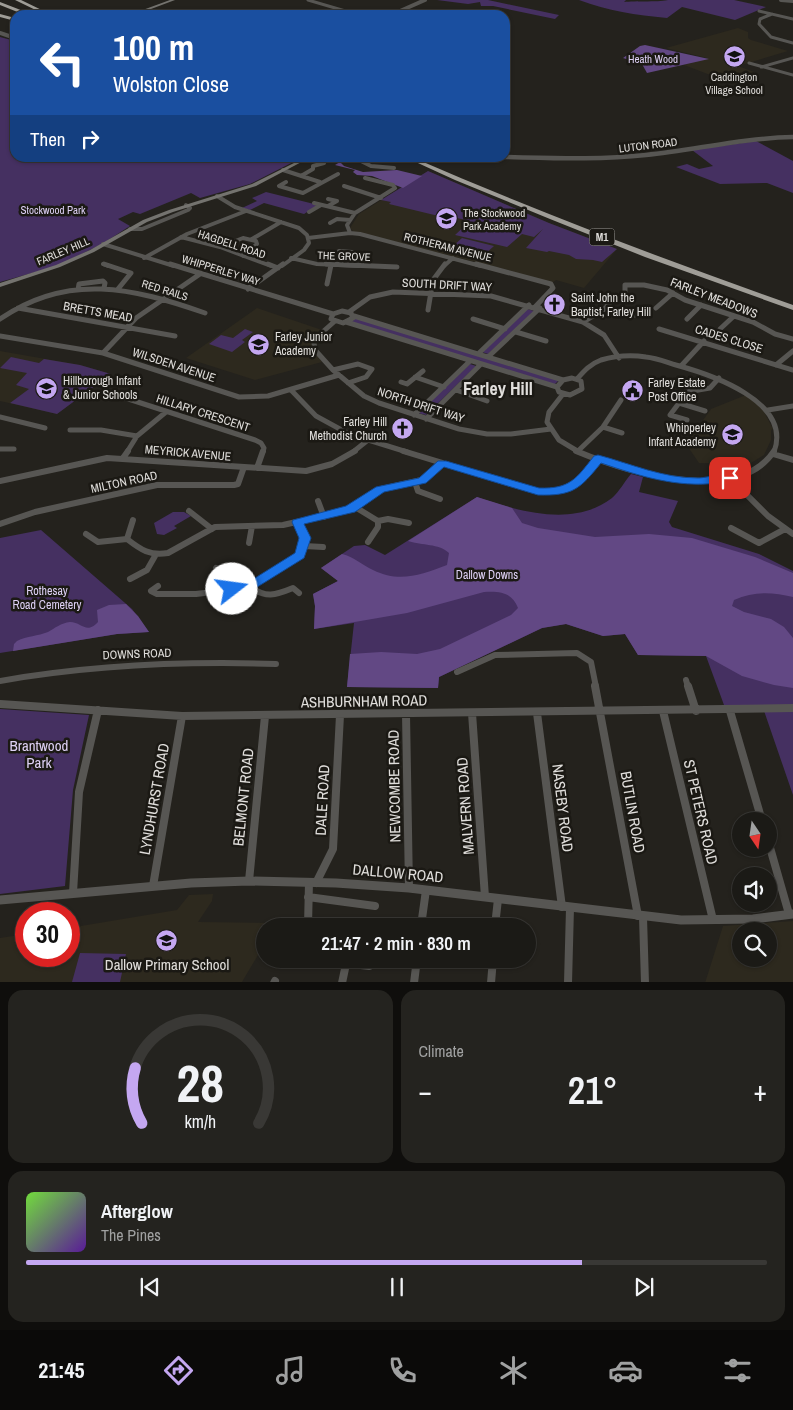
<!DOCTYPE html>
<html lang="en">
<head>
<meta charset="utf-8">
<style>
  body { margin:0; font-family:"Archivo Narrow",sans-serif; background:#24231f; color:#f1f3f6; height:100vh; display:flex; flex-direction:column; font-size:19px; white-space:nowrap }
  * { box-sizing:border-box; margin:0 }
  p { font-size:16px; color:#a0a1a1 }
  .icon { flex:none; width:28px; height:28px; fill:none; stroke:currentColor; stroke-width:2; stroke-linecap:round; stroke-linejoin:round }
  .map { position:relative; height:982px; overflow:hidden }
  .details { display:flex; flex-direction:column; gap:8px; padding:8px; background:#0f0e0c; flex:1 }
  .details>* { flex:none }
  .guide { position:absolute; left:10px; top:10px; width:500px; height:152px; border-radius:15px; box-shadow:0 1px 4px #0004,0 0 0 1px #393835; background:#1a4fa0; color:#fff; overflow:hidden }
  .needle { width:32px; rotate:167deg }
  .tools { position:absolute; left:732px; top:812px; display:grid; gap:10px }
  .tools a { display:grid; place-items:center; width:45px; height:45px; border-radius:50%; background:#1b1a16; box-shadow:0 1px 4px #0004,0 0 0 1px #393835; font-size:25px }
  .speed { position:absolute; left:15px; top:902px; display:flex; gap:10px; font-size:25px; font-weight:700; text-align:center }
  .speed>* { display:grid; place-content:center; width:65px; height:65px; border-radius:50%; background:#1b1a16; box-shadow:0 1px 4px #0004,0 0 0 1px #393835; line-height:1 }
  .speed .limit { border:8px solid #d22; background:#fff; color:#111 }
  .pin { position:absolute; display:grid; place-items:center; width:42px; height:42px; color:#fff; margin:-21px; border-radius:10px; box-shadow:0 2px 8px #0006 }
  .me { position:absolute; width:55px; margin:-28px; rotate:75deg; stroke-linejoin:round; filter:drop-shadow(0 0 4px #0008) }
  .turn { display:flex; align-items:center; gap:18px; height:105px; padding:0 20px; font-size:22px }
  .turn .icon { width:65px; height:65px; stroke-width:2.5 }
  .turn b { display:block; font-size:35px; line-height:42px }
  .then { display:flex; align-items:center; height:48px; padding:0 20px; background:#0003; gap:10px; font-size:19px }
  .big { font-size:38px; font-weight:600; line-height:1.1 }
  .details .tile { flex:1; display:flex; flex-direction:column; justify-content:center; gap:8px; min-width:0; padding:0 18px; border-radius:15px; background:#24231f }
  .details .dial { align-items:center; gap:0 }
  .dial svg { height:130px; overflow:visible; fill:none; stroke:#393835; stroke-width:7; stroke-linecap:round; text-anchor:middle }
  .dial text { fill:#f1f3f6; stroke:none }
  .song { display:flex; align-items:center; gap:15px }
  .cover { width:60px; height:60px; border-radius:8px; background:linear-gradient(135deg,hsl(100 70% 55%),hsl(270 70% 35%)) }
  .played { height:5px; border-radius:2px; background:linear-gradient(90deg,#c4a7f1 75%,#393835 75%) }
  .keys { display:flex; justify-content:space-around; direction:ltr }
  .heat { display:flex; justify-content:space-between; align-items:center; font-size:28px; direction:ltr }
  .details .tiles { flex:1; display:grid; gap:8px; grid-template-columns:1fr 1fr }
  .tile:last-child { grid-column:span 2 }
  .trip { position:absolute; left:256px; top:918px; width:280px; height:50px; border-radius:25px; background:#1b1a16; box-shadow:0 1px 4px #0004,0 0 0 1px #393835; font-weight:600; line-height:50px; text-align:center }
  .dock { display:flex; height:80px; justify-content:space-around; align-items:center; background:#0b0a09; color:#a0a1a1 }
  .dock .icon { width:35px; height:35px }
  .dock .current { color:#c4a7f1 }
  .dock b { font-size:22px; color:#f1f3f6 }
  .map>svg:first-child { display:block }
  .built { fill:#2d291e; fill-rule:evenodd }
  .green { fill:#453061 }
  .forest { fill:#624884 }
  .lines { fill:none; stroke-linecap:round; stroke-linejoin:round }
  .minor-far4 { stroke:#575653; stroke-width:3 }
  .minor-far3 { stroke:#575653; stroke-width:4 }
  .minor-far2 { stroke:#575653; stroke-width:5 }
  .minor-far1 { stroke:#575653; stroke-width:6 }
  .minor { stroke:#575653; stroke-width:8 }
  .tertiary-far2 { stroke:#575653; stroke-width:4 }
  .tertiary-far1 { stroke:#575653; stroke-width:4.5 }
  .tertiary { stroke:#575653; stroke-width:9 }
  .secondary { fill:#74736f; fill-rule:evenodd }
  .motorway { fill:#9f9d97; fill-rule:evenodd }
  .route { fill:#1a73e8; stroke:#114b97 }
  .labels { text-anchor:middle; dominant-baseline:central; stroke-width:5; stroke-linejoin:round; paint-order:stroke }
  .far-park-label { font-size:11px; fill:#ded1f5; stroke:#1b1914 }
  .far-poi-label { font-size:11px; fill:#e0dedb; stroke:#1b1914 }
  .far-street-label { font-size:11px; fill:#e0dedb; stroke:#1b1914 }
  .shield { fill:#1b1914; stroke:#a5a39f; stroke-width:1 }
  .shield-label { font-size:11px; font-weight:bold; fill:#e0dedb }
  .street-label { font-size:12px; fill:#e0dedb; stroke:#1b1914 }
  .poi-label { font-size:12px; fill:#e0dedb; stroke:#1b1914; text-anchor:start }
  .park-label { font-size:12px; fill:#ded1f5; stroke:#1b1914 }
  .near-street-label { font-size:15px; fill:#e0dedb; stroke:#1b1914 }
  .near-park-label { font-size:15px; fill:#ded1f5; stroke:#1b1914 }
  .near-poi-label { font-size:15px; fill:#e0dedb; stroke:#1b1914 }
  .district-label { font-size:18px; font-weight:bold; fill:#e0dedb; stroke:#1b1914 }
</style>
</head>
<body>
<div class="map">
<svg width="793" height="983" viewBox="0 0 793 983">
  <rect width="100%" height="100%" fill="#24221d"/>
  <!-- built -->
  <path class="built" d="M738,28L748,32V38L751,40L788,51L738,66L754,72L749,74L757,77L734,84L684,65L707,58L666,48Z
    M428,171L549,223L617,249L584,288L556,280L552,283L504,269L354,232L350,228L359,214Z
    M257,308L322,330L315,336L314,352L322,362L255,380L186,358Z
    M0,351L80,365L111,374L57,414L0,401Z
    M746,395L762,408L773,429L771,430V440L764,455L751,463L719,475L710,463H699L686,444L711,409Z
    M213,894L212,901L198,922L277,923L275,926H265V943L242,982H0V938L26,934V956H69V928L177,910L189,895Z
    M793,921V982L705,983L723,926ZM741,931H769V959H741Z"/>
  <!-- green -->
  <path class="green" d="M437,0H488L559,15L555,19L493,6H481L480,2L468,4Z
    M579,0H626L624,2C634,1 663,2 668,0H734L766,7L735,20L682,7L667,18C636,15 608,11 579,0Z
    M0,37L15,41V158H301L250,184L200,198L191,193L140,214L133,212L118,219L130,226L102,244L57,266L0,282Z
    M756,141L793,161V193L767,183L720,184L676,167L687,164L699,169L713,166L692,150Z
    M428,171L549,223L617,249L602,262L593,260L576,259L569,255L549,251L547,252L526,248L543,229L534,237L522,234L507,247L455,235L470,221L457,218L455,220L389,204L391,202L381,200Z
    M266,192L318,205L304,214L264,203L250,210L242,208L257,201L252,198Z
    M462,238L494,246L485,254L453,246Z
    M527,309L534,311L488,354L482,352Z
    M355,319H358L559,380L554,385L351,322Z
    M245,329L253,332L242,340L245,342L232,352L209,344L221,335L233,338Z
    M11,357L39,363L44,359L80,365L111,374L57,414L10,403L29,389L16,385L27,373L0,368Z
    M470,364L476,366L426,415L418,413Z
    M631,474L643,477L639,492L678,501L669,522L672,527L759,554L793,571V795L762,705H724L706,656L638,655L625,634L603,636L566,624L542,628L439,677L438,688L347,687L354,623L314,629L315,606L313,594L338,581L321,568L354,546L365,545L385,555L477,497C518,511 573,528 612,498C619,492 625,481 631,474Z
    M173,512H184L191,516L174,526L177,528L164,535L157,534L154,523Z
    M41,530L132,609L149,632L117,634L0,653V538Z
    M0,709L89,715L73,790L65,886L0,894Z
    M80,953L126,954L120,982H72Z"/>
  <!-- forest -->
  <path class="forest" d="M645,45L709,59L647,73L642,64L623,58L640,46Z
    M340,162L344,166L363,172L397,170L422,176L403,188L372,176L357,175L353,172L355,170L335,165Z
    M477,497L512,508L522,523L538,528L595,537L649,534L692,538L755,557L793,573V597C772,592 754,591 734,600L732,606L744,612L771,619L784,627L793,638V688L774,685L742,676L706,656L638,655L625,634L603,636L566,624L542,628L439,677L438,688L347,687L350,654L381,652L417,654L440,649L511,615L518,608C512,592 499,591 484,592L407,613L314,629L315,606L313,594L338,581L321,568L342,554C354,557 362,565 373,570C399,583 421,575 447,565L449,553C438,543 423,546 408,541Z
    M126,604L138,616L149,632L117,634L13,651L14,644L17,641C27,636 38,636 48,632C55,628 61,623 70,622C82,622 86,635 98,622L97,610L109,605Z"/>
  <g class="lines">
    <!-- minor-far4 -->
    <path class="minor-far4" d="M308,0L359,15
      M759,11L793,19
      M141,12L145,13L144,15
      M772,14L760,19L759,24L771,37L793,43
      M749,63L793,75
      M761,67L793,58"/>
    <!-- minor-far3 -->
    <path class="minor-far3" d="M360,158L361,161L371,166L394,168
      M283,170L320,182
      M301,176L313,169V166L324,163L325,158
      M286,182L279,186L303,193L338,174
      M344,186L381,198
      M217,196L235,207L299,228L307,235L309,243L304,250L282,266
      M328,199L337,201L328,206
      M314,203L355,213
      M309,212L321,205
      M330,223L337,219L350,220
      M130,229H142L188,210L190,208L186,205
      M350,233L347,225L355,213L395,188L393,185L365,178
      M181,237L220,247L271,266
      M308,238L350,233L360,234L481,266
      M252,239L281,222
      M103,244L174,266
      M220,247L243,238L256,241L257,244L243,256
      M339,251L352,252
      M144,258L187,234L246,211
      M291,258L317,264L359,266
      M103,264L108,266
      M342,265L345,252
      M444,266L453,258"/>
    <!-- minor-far2 -->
    <path class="minor-far2" d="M104,264L131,273L118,289
      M170,264L333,314
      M268,264L278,268
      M326,264L397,267
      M476,264L551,284L553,288L535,307
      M327,284L331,265
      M248,289L283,264
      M78,290L79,284L103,281L105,283L104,288
      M18,308L175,336
      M607,308V305L625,293V285H644L667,290L685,300L753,322L775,334L793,339
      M656,308L673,293
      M428,310L433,280L445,264
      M342,311L351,313L353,318L343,323L331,319L333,314Z
      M349,312L370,297L393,292L491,296L583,322L604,335L619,358
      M354,316L563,380
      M0,319C68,272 133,288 205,313
      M473,319L505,329
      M687,319L701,305
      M335,321L318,336L314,343L315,350L333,370L364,396L379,403L459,429L487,434H511L551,429
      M346,322L557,387
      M583,322L606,308L628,315H638
      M659,329L793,370
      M720,329L734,316
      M516,332L546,341
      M0,336L103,353L239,397L268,396L339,375
      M103,353L136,318L200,274
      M478,354L529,305
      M488,357L540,308
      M776,365L793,351
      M681,366L704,341
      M333,370L358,364L372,369L366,377L348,383
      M415,377L444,387
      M572,378L581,381L582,389L570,395L559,392L557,387L563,380Z
      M577,379C584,371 590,364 601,360C615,356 632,355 646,357C656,358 666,362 676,365C709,374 793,401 774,452
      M401,382L407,384L423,371
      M291,390L316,416L349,434L407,452
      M456,390L487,401
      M113,394L255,440L261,443L264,448L263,452
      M563,394L549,412L547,422L559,440L579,452
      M679,403L705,411
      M768,410L793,406
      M414,415L470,361
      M0,417L45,428
      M426,419L481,364
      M687,420L670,415L679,403L676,400L681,393L710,388L719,378
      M603,427L622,433
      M70,430H101L137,436
      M0,449H14
      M578,451L603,427L621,400
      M127,452L137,436L166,412
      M353,452L368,440"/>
    <!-- minor-far1 -->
    <path class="minor-far1" d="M403,451L538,492C569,492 579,482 598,459
      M576,451C624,471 738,507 774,451
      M773,454L793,460
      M123,458L128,451
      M257,468L263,451
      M730,478L768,516L793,534
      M0,481L107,458L306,471L332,464L355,451
      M415,482L418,491L440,499
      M318,501L324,517
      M355,507L378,521V527L368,542
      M189,511L212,529
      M133,520L127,539C141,550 150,556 168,553L215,527L283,525L345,511L381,489L426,479L442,463
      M378,521L388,519L409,523
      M0,524L35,512L157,485H234L238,484L244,467
      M731,528L759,543L785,529
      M86,534L98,542L127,539
      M249,543L252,526
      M304,546L323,547
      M216,568L230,579L231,589
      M130,579L147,570L155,556
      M158,586L151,591L157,594H196L245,588L282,568L300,555L305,538L298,522
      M250,586C265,599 276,595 293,588L299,593
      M457,672L495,655L577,653L591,662L596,687
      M686,680L688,687
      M0,681C92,665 183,661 276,664"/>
    <!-- minor -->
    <path class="minor" d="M595,686L638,916
      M688,686L696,711
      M0,704L182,716L793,708
      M663,711L713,920
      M730,711L762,821
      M472,713L485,897
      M537,713L562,907
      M406,714L409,888
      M769,844L789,914
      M249,881L265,716
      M316,883L333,849L340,715
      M153,886L182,716
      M73,893L79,792L98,710
      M308,897L375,906
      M643,917L645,983
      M308,926L309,882
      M421,926L426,890
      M495,926L498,899
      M310,959L369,966
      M274,983L275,981
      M342,983L346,964
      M414,983L417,959
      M491,983L493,959
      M568,983L570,908"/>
    <!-- tertiary-far2 -->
    <path class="tertiary-far2" d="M781,0L793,1
      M391,15L425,0
      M0,33L15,38"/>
    <!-- tertiary-far1 -->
    <path class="tertiary-far1" d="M505,157C552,158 599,160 646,155C695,150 743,138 793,137"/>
    <!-- tertiary -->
    <path class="tertiary" d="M0,900L191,883L249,881L336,883L409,888L681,920L753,919L793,914"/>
    <!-- secondary -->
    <path class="secondary" d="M170,0H175L135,15H129Z
      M304,158H309L256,186L173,212L147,222L94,252L60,267L0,287V283L56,265L90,250L143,220L169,210L252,184Z"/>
    <!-- motorway -->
    <path class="motorway" d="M15,0H21L52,15H46Z
      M0,2L31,14V15H25L0,5Z
      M0,14L15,18V21L0,17Z
      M407,158H414C539,212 665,260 793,305V310L645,257L550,219L455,180Z"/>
  </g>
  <!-- route -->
  <path class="route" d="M598,455C632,464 662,478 698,478C708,478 728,470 735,478C731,482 724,482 718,483C676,488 640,476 601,463C580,489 573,496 538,495L444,467L426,483L384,492L355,512L304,524L311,538L304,558L254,589L232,594L225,589L227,586L247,583L295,553L299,538L292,522L293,520L346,506L376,487L419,478L438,461H446L539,488C570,489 576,479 594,456Z"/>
  <!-- icons -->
  <defs>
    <symbol id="school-disc" viewBox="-11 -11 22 22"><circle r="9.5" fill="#c4a7f1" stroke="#1b1914"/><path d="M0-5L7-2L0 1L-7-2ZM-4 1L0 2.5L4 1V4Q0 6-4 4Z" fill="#111"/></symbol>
    <symbol id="church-disc" viewBox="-11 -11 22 22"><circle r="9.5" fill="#c4a7f1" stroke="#1b1914"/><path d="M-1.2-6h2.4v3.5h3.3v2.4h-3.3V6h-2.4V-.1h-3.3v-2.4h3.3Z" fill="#111"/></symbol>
    <symbol id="civic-disc" viewBox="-11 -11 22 22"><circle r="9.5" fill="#c4a7f1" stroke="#1b1914"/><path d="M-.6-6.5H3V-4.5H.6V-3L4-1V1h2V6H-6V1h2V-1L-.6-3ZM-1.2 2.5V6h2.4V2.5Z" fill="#111"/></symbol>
  </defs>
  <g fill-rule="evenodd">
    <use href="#school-disc" x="722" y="44" width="25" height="25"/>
    <use href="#school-disc" x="434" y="206" width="25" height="25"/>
    <use href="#church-disc" x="542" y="292" width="25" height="25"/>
    <use href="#school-disc" x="246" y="332" width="25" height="25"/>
    <use href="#school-disc" x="34" y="376" width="25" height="25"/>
    <use href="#civic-disc" x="620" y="378" width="25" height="25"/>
    <use href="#church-disc" x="390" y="416" width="25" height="25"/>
    <use href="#school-disc" x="720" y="422" width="25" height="25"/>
    <use href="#school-disc" x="154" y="928" width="25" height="25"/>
  </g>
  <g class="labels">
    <!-- far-park labels -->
    <g class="far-park-label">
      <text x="653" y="59">Heath Wood</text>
      <text x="53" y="210">Stockwood Park</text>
    </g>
    <!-- far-poi labels -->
    <g class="far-poi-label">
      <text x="734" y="77">Caddington<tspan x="734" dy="13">Village School</tspan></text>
      <text x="463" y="213" text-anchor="start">The Stockwood<tspan x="463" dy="13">Park Academy</tspan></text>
    </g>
    <!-- far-street labels -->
    <g class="far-street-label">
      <text transform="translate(648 145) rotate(-7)">LUTON ROAD</text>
      <text transform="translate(232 244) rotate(18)">HAGDELL ROAD</text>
      <text transform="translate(448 247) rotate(14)">ROTHERAM AVENUE</text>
      <text transform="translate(63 251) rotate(-23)">FARLEY HILL</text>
      <text transform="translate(344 256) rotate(2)">THE GROVE</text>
      <text transform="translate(221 270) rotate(17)">WHIPPERLEY WAY</text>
      <text transform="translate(165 290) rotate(17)">RED RAILS</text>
    </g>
    <!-- shield labels -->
    <rect class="shield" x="589.5" y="228.5" width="25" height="17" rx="4"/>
    <g class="shield-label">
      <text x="602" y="237">M1</text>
    </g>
    <!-- street labels -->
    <g class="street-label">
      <text transform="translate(447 285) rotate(3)">SOUTH DRIFT WAY</text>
      <text transform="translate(714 298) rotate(21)">FARLEY MEADOWS</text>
      <text transform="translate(98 312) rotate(10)">BRETTS MEAD</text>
      <text transform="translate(729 339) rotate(17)">CADES CLOSE</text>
      <text transform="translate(174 365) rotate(18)">WILSDEN AVENUE</text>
      <text transform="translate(421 405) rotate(18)">NORTH DRIFT WAY</text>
      <text transform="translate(203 413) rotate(18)">HILLARY CRESCENT</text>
      <text transform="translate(188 453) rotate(5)">MEYRICK AVENUE</text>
      <text transform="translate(124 482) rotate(-12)">MILTON ROAD</text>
      <text transform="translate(137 654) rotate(-2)">DOWNS ROAD</text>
    </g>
    <!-- poi labels -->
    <g class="poi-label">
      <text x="571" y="298">Saint John the<tspan x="571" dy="14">Baptist, Farley Hill</tspan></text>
      <text x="275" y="337">Farley Junior<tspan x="275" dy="14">Academy</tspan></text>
      <text x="63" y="381">Hillborough Infant<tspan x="63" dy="14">&amp; Junior Schools</tspan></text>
      <text x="648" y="383">Farley Estate<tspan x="648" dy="14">Post Office</tspan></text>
      <text x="387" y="422" text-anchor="end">Farley Hill<tspan x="387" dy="14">Methodist Church</tspan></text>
      <text x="716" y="428" text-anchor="end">Whipperley<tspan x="716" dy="14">Infant Academy</tspan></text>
    </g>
    <!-- park labels -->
    <g class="park-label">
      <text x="487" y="575">Dallow Downs</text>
      <text x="47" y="591">Rothesay<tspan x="47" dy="14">Road Cemetery</tspan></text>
    </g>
    <!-- near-street labels -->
    <g class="near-street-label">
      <text transform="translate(364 701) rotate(-1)">ASHBURNHAM ROAD</text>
      <text transform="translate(394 786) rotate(-91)">NEWCOMBE ROAD</text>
      <text transform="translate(243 797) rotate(-84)">BELMONT ROAD</text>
      <text transform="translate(154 799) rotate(-80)">LYNDHURST ROAD</text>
      <text transform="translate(322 800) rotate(-87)">DALE ROAD</text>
      <text transform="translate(465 806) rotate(-94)">MALVERN ROAD</text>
      <text transform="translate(563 808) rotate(83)">NASEBY ROAD</text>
      <text transform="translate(633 812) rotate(80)">BUTLIN ROAD</text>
      <text transform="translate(701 812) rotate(77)">ST PETERS ROAD</text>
      <text transform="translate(398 873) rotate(5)">DALLOW ROAD</text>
    </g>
    <!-- near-park labels -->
    <g class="near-park-label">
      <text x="39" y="745">Brantwood<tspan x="39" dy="17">Park</tspan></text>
    </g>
    <!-- near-poi labels -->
    <g class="near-poi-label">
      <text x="167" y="964">Dallow Primary School</text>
    </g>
    <!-- district labels -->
    <g class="district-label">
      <text x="498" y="388">Farley Hill</text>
    </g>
  </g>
</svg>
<div class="tools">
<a><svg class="needle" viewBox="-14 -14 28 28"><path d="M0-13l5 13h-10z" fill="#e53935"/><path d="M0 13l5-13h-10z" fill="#a0a1a1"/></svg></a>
<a><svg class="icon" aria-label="sound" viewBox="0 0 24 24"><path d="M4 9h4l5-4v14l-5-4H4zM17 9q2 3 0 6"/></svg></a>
<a><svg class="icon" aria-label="search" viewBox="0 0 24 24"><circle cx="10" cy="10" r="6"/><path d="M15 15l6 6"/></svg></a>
</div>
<div class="speed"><div class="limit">30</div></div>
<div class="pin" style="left:730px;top:478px;background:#d93025"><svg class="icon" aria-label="arrive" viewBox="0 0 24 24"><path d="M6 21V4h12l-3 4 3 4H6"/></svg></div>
<svg class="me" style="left:232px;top:589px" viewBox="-20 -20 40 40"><circle r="19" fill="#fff"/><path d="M0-13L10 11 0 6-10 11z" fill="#1a73e8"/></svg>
<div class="trip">21:47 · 2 min · 830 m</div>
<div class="guide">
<div class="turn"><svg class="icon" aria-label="left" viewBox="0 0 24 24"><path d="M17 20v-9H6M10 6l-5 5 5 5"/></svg><div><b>100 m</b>Wolston Close</div></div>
<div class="then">Then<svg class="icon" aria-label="right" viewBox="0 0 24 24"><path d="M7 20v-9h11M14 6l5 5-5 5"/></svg></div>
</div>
</div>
<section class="details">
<div class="tiles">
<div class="tile dial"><svg viewBox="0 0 100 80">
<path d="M14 69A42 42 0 1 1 86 69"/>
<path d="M14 69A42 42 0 0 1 10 35" stroke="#c4a7f1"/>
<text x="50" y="56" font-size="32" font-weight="700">28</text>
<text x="50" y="72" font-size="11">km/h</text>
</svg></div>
<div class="tile"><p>Climate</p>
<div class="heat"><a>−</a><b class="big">21°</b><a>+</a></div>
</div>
<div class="tile">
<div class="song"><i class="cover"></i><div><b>Afterglow</b><p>The Pines</p></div></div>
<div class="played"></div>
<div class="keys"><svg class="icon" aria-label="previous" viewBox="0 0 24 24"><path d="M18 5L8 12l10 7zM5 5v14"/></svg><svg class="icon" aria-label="pause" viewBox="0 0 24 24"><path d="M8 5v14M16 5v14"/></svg><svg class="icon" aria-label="next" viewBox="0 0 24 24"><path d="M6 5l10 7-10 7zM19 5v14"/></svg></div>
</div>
</div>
</section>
<nav class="dock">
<b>21:45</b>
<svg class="icon current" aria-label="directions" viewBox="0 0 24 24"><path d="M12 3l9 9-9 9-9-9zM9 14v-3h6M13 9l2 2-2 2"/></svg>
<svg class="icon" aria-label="music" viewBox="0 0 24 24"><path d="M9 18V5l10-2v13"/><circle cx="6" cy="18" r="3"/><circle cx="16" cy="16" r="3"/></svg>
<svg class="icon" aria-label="phone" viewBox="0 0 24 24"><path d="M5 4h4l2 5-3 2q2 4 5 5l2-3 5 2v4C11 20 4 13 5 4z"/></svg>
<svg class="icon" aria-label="climate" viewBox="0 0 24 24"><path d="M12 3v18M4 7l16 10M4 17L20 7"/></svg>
<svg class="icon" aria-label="car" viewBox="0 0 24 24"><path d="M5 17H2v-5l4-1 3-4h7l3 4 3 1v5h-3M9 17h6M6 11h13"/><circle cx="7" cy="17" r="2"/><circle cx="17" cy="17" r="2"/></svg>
<svg class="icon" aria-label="filters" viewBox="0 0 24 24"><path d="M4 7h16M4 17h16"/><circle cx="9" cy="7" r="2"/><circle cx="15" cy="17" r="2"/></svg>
</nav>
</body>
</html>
